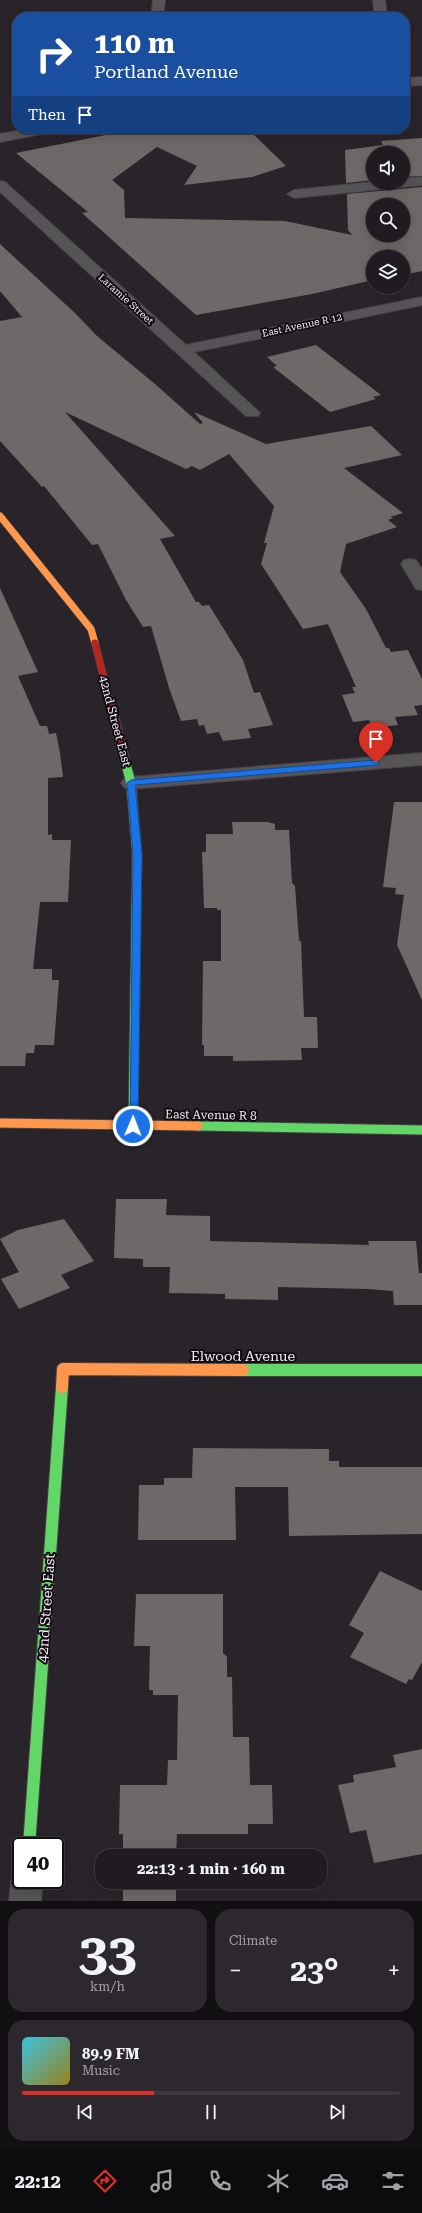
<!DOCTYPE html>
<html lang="en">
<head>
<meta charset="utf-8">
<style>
  body { margin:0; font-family:"Roboto Serif",serif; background:#2c282d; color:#f1f3f6; height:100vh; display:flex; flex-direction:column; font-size:15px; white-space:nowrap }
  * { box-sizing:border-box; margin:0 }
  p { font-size:13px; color:#a1a1a5 }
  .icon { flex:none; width:22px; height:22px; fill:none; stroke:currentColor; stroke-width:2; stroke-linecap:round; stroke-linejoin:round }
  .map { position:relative; height:1901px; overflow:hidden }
  .side { display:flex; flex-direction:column; gap:8px; padding:8px; background:#110f12; flex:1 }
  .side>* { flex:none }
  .guide { position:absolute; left:12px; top:12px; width:398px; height:122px; border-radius:16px; box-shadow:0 4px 16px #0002,0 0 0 1px #3c393e; background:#1a4fa0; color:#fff; overflow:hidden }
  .buttons { position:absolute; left:366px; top:146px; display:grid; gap:8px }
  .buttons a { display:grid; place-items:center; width:44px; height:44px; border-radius:50%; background:#1f1b20; box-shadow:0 4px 16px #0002,0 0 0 1px #3c393e; font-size:20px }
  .speed { position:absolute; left:12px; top:1837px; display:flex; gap:8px; font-size:20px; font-weight:700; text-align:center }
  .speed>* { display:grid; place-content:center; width:52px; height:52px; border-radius:50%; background:#1f1b20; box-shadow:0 4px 16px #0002,0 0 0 1px #3c393e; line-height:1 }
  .speed .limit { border:2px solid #111; border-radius:6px; background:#fff; color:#111 }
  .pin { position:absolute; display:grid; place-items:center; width:34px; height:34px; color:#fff; margin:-41px -17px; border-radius:50% 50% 50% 0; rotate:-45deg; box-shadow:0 0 4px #0007 }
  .pin .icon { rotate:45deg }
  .me { position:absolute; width:44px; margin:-22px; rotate:1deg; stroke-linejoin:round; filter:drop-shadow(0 0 3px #0008) }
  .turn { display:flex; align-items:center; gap:14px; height:84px; padding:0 16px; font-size:18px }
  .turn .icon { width:52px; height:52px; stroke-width:2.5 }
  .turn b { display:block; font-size:28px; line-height:34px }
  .then { display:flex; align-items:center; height:38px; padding:0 16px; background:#0003; gap:8px; font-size:15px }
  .big { font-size:30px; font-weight:700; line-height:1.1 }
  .side .widget { flex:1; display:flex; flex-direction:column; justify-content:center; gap:6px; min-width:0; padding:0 14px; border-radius:16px; background:#2c282d }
  .side .dial { align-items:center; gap:0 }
  .dial b { font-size:52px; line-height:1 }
  .song { display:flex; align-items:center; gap:12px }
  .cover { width:48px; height:48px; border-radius:6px; background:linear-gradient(135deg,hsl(190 70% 55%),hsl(50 70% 35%)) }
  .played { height:4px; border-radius:2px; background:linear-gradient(90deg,#d93025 35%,#3c393e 35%) }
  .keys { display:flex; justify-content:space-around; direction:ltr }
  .heat { display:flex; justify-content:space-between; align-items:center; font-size:22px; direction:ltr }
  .side .tiles { flex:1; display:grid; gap:8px; grid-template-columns:1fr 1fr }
  .widget:last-child { grid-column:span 2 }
  .trip { position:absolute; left:95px; top:1849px; width:232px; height:40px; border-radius:16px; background:#1f1b20; box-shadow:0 4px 16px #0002,0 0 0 1px #3c393e; font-weight:700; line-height:40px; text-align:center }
  .dock { display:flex; height:64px; justify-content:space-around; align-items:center; background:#0c0b0d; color:#a1a1a5 }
  .dock .icon { width:28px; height:28px }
  .dock .on { color:#d93025 }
  .dock b { font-size:18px; color:#f1f3f6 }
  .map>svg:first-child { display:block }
  .building { fill:#6e6868; fill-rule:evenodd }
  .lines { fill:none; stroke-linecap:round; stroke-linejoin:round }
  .street-casing { stroke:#474247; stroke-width:2 }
  .fast-far1-casing { stroke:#474247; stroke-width:11 }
  .fast-casing { stroke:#474247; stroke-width:14 }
  .slow-far2-casing { stroke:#474247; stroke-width:8 }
  .slow-far1-casing { stroke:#474247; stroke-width:11 }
  .slow-casing { stroke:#474247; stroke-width:14 }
  .jam-far1-casing { stroke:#474247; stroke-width:8 }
  .jam-casing { stroke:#474247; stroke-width:11 }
  .street { fill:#575458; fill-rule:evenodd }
  .fast-far1 { stroke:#63d668; stroke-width:9 }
  .fast { stroke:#63d668; stroke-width:12 }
  .slow-far2 { stroke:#ff974d; stroke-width:7 }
  .slow-far1 { stroke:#ff974d; stroke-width:9 }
  .slow { stroke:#ff974d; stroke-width:12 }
  .jam-far1 { stroke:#b3261e; stroke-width:7 }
  .jam { stroke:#b3261e; stroke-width:9 }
  .route { fill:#1a73e8; stroke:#114b97 }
  .labels { text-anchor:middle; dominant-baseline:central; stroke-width:4; stroke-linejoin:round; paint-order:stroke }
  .far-street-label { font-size:10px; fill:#f2ebf3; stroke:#110c12 }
  .street-label { font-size:12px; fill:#f2ebf3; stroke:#110c12 }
  .near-street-label { font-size:14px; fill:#f2ebf3; stroke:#110c12 }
</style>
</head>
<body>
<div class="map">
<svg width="422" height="1901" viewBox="0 0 422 1901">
  <rect width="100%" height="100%" fill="#29242a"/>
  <!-- building -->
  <path class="building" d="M122,129H248L286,166L252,177L184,185L197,166L157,147L112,180L124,190L125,218L285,221L352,235L348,230L347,194L422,187V271L403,275V257H373V280L312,294L196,315L82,213L88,212L16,153L126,131ZM373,205H403V235H373Z
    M422,138V176L403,177V153H373V180L346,183L345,150L383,145L381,141Z
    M0,244L76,314L97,336L155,384L200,424L203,423L194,412L266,444L371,426L402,455L344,468L403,513L390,517L393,518L388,520L397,527L346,544L340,572L366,609L386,648H389L391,652L408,650L422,679V705L414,706L418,715L395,717L398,725L372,728L369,720L353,722L342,695L355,693L352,687H356L328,624L303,629L261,564L267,543H264L274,506L229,454L200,470L192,466L186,469L65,412L175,536L160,539L196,602H199L202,606L209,605L243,660L254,693L260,692L273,725L248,729L251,738L223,741L219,732L207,734L204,725L199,726L197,719L181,721L169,688L151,626L143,627L126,600L98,544L92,545L44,486L42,487L0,441V321L22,317L0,291Z
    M316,345L381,395L373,397L376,399L330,412L273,367L277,366L267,357Z
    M0,588L38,672L18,676L40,726H47L49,734L56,733L60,753L63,777L48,778V835L52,834V840H71L68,902H40L33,969H52V980H59L54,1045H35L34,1053H26L25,1066H0Z
    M394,802H422V1000L397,945L404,895L395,894L396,888L383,887Z
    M232,822H268L275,824V830H289L292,883L295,886L299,941H301L304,1017H317L318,1048H301L302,1060L233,1061V1056H204V1045H202L203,961H221V910H217V908H204L202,852H206V834H233Z
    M116,1199H167L166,1215L210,1216V1241L369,1245L368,1241H416L419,1273H422V1305H394L393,1291L368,1289L278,1287V1300L225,1299V1294L169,1293L170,1267H143V1259L114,1258Z
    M64,1219L94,1261L61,1275L70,1288L19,1309L1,1279L19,1272L0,1239L18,1230Z
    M193,1448L329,1449V1461H339V1467H422V1534L289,1536L288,1487H235L236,1540H138L139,1485H164V1478H192Z
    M380,1571L422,1591V1662L412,1680L409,1679L406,1684L350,1657L364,1633L349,1625Z
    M136,1594H223V1653L227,1657V1677H232L233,1737H249L250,1785H272L273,1824H248V1834H177L176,1856H123V1834H119L120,1785H167L168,1760H177L178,1695H153V1690H149L150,1646H134Z
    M422,1749V1854L374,1863L366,1830L350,1833L338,1785L354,1782L353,1775L396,1767L393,1755Z
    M123,1882H176V1901H123Z"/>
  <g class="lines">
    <defs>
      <path id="street" d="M153,0H165L163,17H151Z
        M373,0H385L387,17H375Z
        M422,77V85L405,86V78Z
        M27,129H53L47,133L0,142V134Z
        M422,177V185L294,198L287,194L294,190L373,182L403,183V179Z
        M0,181L5,182L186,345L422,297V305L194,352L260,413L258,416H246L0,192Z
        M410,559L416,560L422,569V590L416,589L401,564L404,560Z
        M422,753V765L131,789L124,787L121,783L124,779L131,777Z
        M21,1867V1880H43L41,1901H9L11,1880L16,1869Z"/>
      <path id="fast-far1" d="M122,750L131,783L137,854L133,1126
        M198,1126L422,1130"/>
      <path id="fast" d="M243,1370H422
        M29,1846L62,1387"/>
      <path id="slow-far2" d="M0,516L91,629L95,643"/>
      <path id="slow-far1" d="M0,1123L198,1126"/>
      <path id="slow" d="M62,1387L63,1369L243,1370"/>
      <path id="jam-far1" d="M95,643L112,710"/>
      <path id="jam" d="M112,709L122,750"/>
    </defs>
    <!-- street casing -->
    <use href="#street" class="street-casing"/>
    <!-- fast-far1 casing -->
    <use href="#fast-far1" class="fast-far1-casing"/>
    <!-- fast casing -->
    <use href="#fast" class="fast-casing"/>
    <!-- slow-far2 casing -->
    <use href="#slow-far2" class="slow-far2-casing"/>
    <!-- slow-far1 casing -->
    <use href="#slow-far1" class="slow-far1-casing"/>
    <!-- slow casing -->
    <use href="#slow" class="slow-casing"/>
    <!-- jam-far1 casing -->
    <use href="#jam-far1" class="jam-far1-casing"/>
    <!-- jam casing -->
    <use href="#jam" class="jam-casing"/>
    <!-- street -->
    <use href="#street" class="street"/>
    <!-- fast-far1 -->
    <use href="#fast-far1" class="fast-far1"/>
    <!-- fast -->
    <use href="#fast" class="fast"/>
    <!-- slow-far2 -->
    <use href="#slow-far2" class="slow-far2"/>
    <!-- slow-far1 -->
    <use href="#slow-far1" class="slow-far1"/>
    <!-- slow -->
    <use href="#slow" class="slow"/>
    <!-- jam-far1 -->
    <use href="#jam-far1" class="jam-far1"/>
    <!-- jam -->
    <use href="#jam" class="jam"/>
  </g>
  <!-- route -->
  <path class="route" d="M376,760L379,761V765L135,785L142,854L138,1126L137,1128H130L133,854L127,783L131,780Z"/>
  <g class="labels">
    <!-- far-street labels -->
    <g class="far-street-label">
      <text transform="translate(126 299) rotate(42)">Laramie Street</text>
      <text transform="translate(302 325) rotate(-12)">East Avenue R 12</text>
    </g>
    <!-- street labels -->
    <g class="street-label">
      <text transform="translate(115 721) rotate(75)">42nd Street East</text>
      <text transform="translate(211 1115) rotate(1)">East Avenue R 8</text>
    </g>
    <!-- near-street labels -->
    <g class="near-street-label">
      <text x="243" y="1356">Elwood Avenue</text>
      <text transform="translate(46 1608) rotate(-86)">42nd Street East</text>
    </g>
  </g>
</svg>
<div class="buttons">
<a><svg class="icon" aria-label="sound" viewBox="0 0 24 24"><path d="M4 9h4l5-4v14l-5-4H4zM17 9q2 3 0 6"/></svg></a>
<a><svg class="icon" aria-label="search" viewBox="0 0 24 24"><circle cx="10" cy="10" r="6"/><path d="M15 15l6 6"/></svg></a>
<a><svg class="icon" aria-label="layers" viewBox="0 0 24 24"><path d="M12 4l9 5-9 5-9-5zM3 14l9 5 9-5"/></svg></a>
</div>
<div class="speed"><div class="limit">40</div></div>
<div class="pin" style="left:376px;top:763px;background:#d93025"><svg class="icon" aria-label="arrive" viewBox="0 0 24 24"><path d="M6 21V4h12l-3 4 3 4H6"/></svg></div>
<svg class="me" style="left:133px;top:1126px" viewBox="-20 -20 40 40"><circle r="17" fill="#1a73e8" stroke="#fff" stroke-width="3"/><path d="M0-11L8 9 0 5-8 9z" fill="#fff"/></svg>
<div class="trip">22:13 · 1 min · 160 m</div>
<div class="guide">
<div class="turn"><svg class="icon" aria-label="right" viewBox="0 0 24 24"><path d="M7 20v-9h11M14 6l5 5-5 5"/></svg><div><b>110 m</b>Portland Avenue</div></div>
<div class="then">Then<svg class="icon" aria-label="arrive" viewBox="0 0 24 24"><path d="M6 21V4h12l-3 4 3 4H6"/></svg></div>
</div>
</div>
<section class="side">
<div class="tiles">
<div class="widget dial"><b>33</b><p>km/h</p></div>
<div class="widget"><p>Climate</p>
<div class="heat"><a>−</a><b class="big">23°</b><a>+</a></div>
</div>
<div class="widget">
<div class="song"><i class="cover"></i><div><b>89.9 FM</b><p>Music</p></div></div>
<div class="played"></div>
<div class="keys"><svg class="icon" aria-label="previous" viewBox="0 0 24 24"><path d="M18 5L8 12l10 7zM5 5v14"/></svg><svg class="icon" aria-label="pause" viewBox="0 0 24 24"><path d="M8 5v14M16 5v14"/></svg><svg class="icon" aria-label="next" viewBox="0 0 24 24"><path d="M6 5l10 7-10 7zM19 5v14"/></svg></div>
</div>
</div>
</section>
<nav class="dock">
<b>22:12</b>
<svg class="icon on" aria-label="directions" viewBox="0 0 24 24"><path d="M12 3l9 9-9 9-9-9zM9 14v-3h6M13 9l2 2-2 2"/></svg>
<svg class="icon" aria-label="music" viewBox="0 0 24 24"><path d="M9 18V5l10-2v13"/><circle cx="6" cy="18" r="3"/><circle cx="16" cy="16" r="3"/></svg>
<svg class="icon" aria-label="phone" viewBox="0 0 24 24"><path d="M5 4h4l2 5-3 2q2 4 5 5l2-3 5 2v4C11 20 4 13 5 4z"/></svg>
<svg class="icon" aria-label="climate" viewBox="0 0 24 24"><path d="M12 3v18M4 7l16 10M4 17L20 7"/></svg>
<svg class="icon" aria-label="car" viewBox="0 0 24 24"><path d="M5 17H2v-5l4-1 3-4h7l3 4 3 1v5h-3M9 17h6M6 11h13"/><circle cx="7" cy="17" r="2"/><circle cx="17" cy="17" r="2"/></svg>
<svg class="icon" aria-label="filters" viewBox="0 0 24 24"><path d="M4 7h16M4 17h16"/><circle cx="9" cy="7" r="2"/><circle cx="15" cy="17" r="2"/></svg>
</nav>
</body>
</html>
